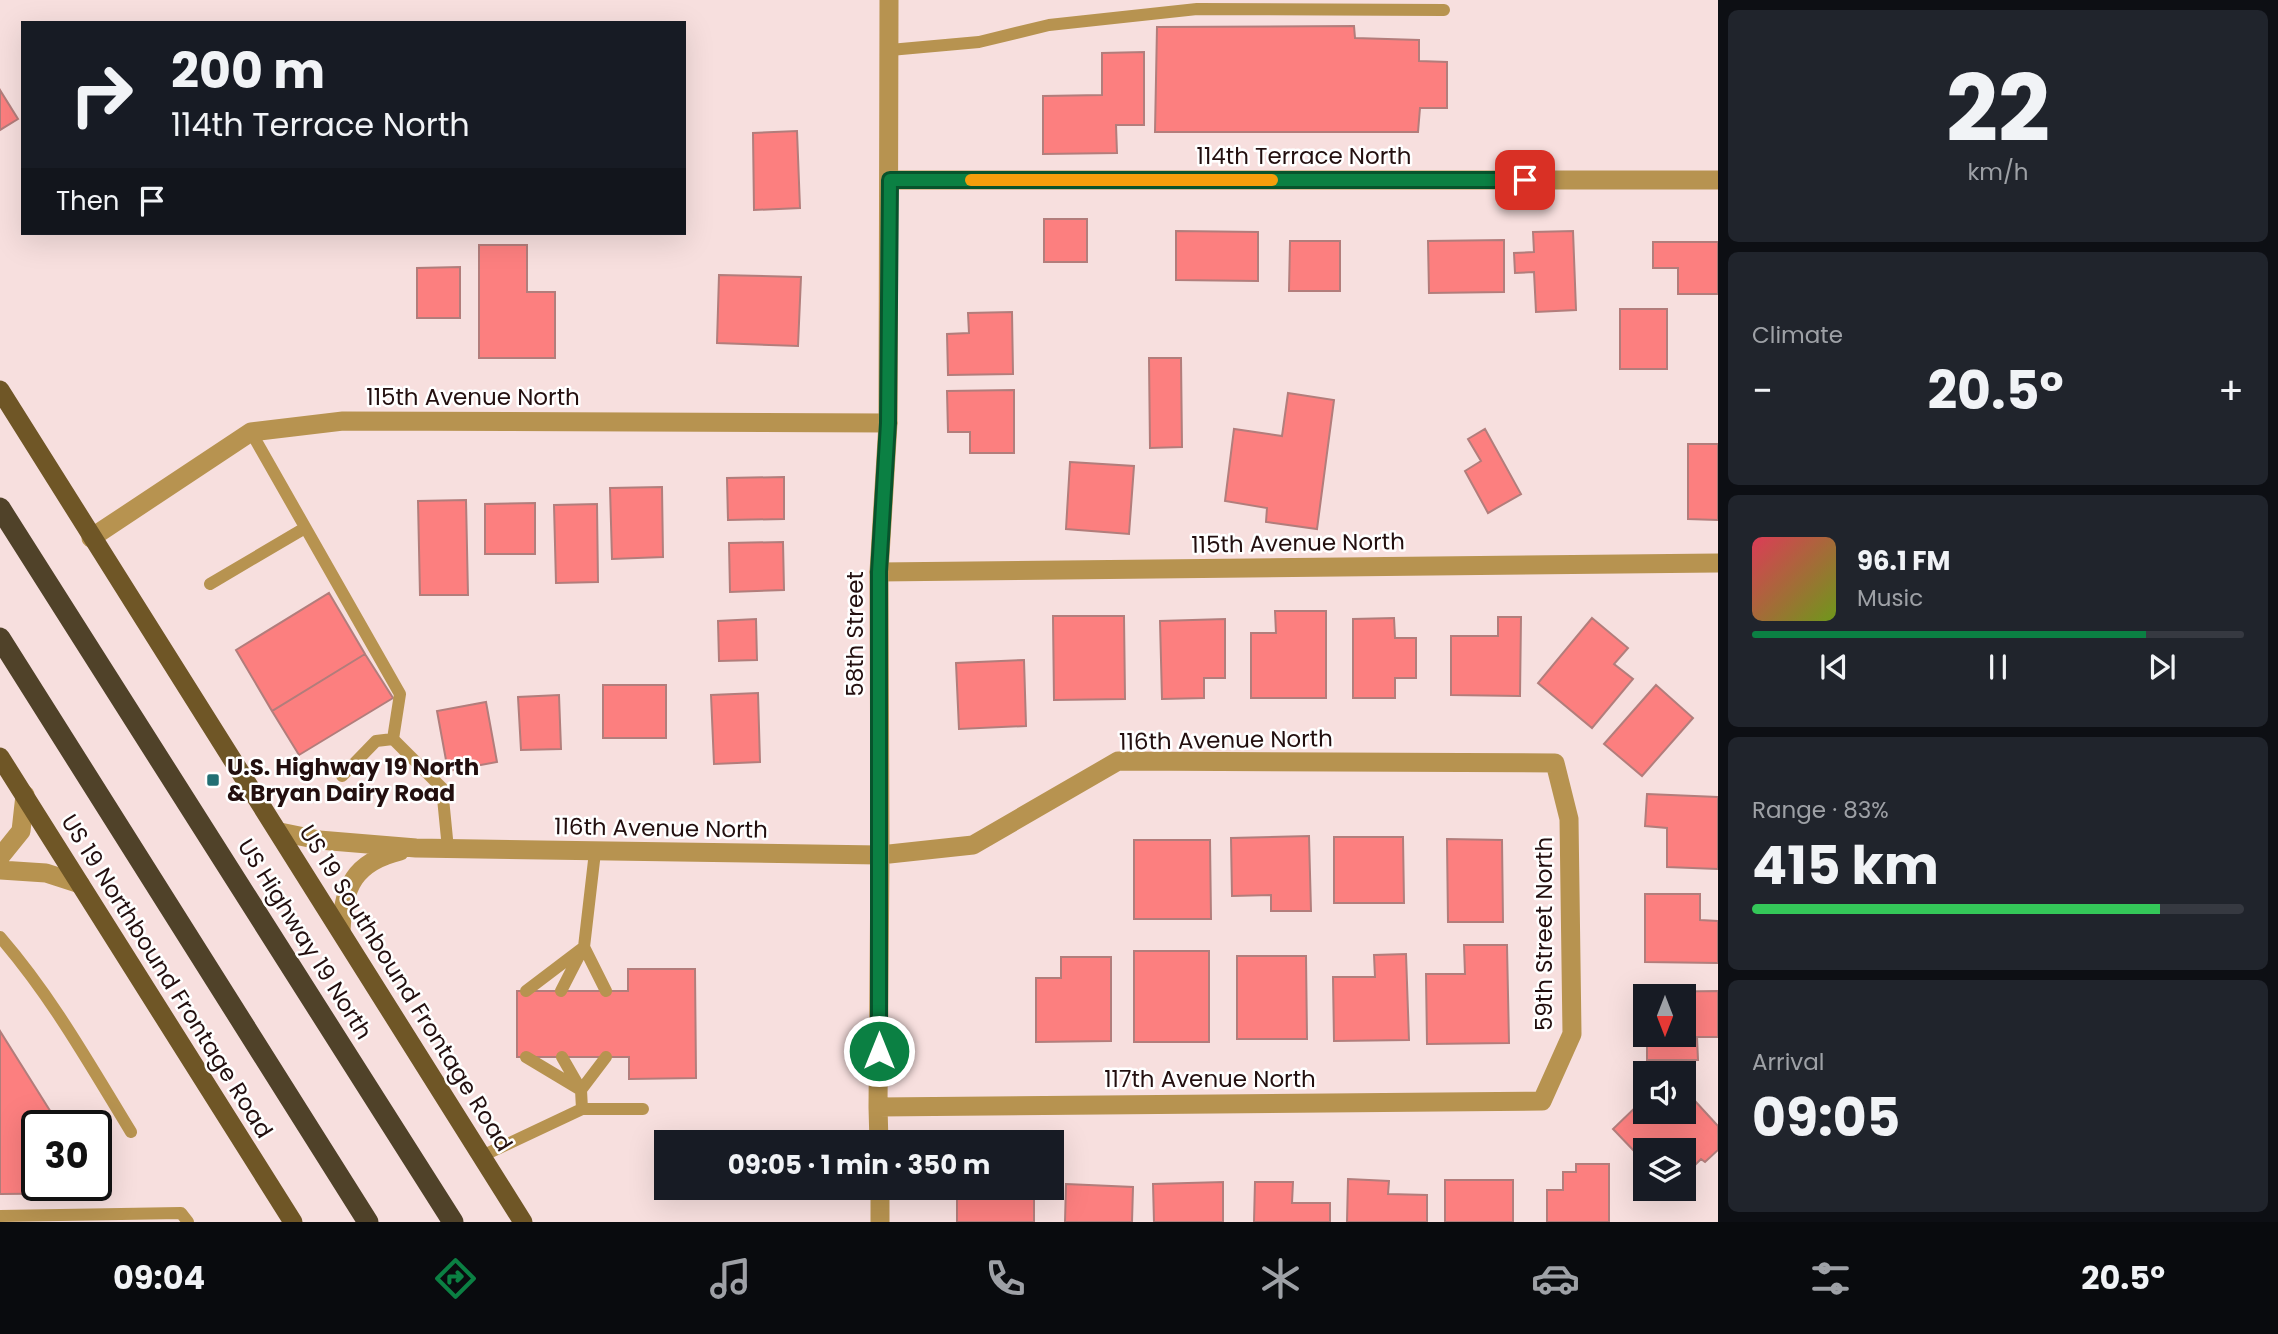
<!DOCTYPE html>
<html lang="en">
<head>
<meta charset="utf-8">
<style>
  body { margin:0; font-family:Poppins,sans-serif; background:#20242c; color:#f1f3f6; height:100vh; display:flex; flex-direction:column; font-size:26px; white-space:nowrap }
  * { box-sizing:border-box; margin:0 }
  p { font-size:23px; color:#9ea1a6 }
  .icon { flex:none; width:38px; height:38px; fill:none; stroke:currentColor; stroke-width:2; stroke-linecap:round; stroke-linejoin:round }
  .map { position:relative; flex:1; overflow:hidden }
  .side { display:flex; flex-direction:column; gap:10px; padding:10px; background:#0d0f14; width:560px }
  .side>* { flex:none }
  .top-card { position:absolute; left:21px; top:21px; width:665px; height:214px; border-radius:0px; box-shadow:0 7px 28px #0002; background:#171b24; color:#f1f3f6; overflow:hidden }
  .needle { width:46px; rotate:180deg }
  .fabs { position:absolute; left:1633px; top:984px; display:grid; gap:14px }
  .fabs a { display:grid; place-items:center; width:63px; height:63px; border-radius:0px; background:#171b24; box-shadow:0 7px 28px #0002; font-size:35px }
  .speed { position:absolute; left:21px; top:1110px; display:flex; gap:14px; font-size:35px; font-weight:700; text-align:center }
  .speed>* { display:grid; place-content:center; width:91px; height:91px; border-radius:50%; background:#171b24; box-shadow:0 7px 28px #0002; line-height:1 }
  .speed .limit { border:4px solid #111; border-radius:10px; background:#fff; color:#111 }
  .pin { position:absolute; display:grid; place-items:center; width:60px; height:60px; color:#fff; margin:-30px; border-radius:14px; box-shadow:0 4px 10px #0006 }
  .me { position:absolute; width:77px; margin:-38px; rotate:0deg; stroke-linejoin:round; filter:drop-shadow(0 0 5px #0008) }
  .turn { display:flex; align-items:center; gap:24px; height:147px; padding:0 35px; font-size:32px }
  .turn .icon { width:91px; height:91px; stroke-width:2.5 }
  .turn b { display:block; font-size:49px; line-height:60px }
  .then { display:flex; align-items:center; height:66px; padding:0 35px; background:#0003; gap:14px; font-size:26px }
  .big { font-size:52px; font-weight:700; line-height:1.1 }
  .side .tile { flex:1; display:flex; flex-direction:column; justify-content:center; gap:10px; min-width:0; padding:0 24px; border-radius:10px; background:#20242c }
  .side .dial { align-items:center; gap:0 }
  .dial b { font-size:91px; line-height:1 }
  .song { display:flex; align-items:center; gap:21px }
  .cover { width:84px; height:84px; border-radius:10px; background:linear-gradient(135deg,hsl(350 70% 55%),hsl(80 70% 35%)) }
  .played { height:7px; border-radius:4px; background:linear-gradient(90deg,#0b8043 80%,#363941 80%) }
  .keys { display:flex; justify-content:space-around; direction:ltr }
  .heat { display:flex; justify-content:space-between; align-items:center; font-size:38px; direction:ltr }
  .charge { height:10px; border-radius:5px; background:linear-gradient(90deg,#34c759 83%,#363941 0) }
  .trip { position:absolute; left:654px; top:1130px; width:410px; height:70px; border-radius:0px; background:#171b24; box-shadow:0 7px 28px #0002; font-weight:700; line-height:70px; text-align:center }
  .tabs { display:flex; height:112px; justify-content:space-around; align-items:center; background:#090b0e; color:#9ea1a6 }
  .tabs .icon { width:49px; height:49px }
  .tabs .current { color:#0b8043 }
  .tabs b { font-size:32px; color:#f1f3f6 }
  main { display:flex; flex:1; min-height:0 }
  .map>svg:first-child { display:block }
  .building { fill:#fc7f7f; stroke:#b27d7b; stroke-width:2 }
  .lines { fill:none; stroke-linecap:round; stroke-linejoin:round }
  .service { stroke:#b79350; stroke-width:12 }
  .minor { stroke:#b79350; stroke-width:19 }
  .tertiary { stroke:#b79350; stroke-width:19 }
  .primary { stroke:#6f5626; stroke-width:19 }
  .motorway { stroke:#504229; stroke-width:21 }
  .route-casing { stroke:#07532c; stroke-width:18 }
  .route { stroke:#0b8043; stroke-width:12 }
  .slow { stroke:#f59e0b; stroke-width:12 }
  .poi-dot { fill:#226e73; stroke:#fff; stroke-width:2.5 }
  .labels { text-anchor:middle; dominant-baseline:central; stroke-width:5; stroke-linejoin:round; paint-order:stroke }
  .street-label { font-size:23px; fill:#230f0f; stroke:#fff }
  .poi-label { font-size:23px; font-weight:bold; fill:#230f0f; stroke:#fff; text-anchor:start }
</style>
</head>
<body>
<main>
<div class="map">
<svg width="1718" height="1222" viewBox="0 0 1718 1222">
  <rect width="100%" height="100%" fill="#f7dfde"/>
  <!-- building -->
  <path class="building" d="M1354,26L1355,38L1419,40V61L1447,62V108H1420L1418,132H1155L1157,27Z
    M1144,52V125H1116L1117,153L1043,154V96L1102,95V53Z
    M0,90L18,119L0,130Z
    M797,131L800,208L754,210L753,133Z
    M1044,219H1087V262H1044Z
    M1176,231L1258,232V281L1176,280Z
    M1573,231L1576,310L1536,312L1534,272L1515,273L1514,253L1534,252L1533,232Z
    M1504,240V292L1429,293L1428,241Z
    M1290,241H1340V291H1289Z
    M1653,242H1718V294H1678V268H1653Z
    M479,245H527V292H555V358H479Z
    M460,267V318H417V268Z
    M719,275L801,277L798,346L717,343Z
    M1620,309H1667V369H1620Z
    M1012,312L1013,374L948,375L947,334L969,333L968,313Z
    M1149,358H1181L1182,447L1150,448Z
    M1014,390V453H970V432H948L947,391Z
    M1288,393L1334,400L1317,529L1266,522L1267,508L1225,501L1234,429L1282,436Z
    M1485,429L1521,494L1488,513L1465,471L1481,461L1468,439Z
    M1688,444H1718V520L1688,519Z
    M1070,462L1134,466L1129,534L1066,529Z
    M784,477V519L728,520L727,478Z
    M662,487L663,557L612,559L610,488Z
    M466,500L468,595H420L418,501Z
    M535,503V554H485V504Z
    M597,504L598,582L556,583L554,505Z
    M783,542L784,590L730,592L729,543Z
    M329,593L365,654L272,711L236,650Z
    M1275,611H1326V698H1251V633H1276Z
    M1053,616H1124L1125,699L1054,700Z
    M1498,617H1521L1520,696L1451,695V636H1498Z
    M1394,618L1395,638H1416V678H1395V698H1353V619Z
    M1592,618L1628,648L1614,664L1633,679L1592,728L1538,683Z
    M756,619L757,660L719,661L718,621Z
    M1225,619V678H1204V698L1162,699L1160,621Z
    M365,654L393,698L299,755L272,711Z
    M1024,660L1026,726L959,729L956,663Z
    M603,685H666V738H603Z
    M1656,685L1693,718L1642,776L1604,744Z
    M758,693L760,762L714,764L711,695Z
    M559,695L561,749L521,750L518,697Z
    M486,702L497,762L448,771L437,711Z
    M1647,794L1718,797V869L1667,867V828L1645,826Z
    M1309,836L1311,911H1271V895L1232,896L1231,838Z
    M1334,837H1403L1404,903H1334Z
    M1447,839L1502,840L1503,922H1448Z
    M1134,840H1210L1211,919H1134Z
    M1645,894H1700V920L1718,921V963L1645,962Z
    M1464,945H1507L1509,1043L1427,1044L1426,974H1465Z
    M1134,951H1209V1042H1134Z
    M1406,954L1409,1040L1334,1041L1333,977H1375L1374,955Z
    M1237,956H1306L1307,1039H1237Z
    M1061,957H1111V1041L1036,1042V978H1061Z
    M628,969H695L696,1078L629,1079V1057H517V991H628Z
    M1718,991V1037H1697L1698,1060H1647V1034H1684V996H1647V992Z
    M0,1031L59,1125H37V1185H96L101,1193L0,1194Z
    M1684,1089L1718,1126V1150L1705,1162L1701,1159L1684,1176V1150H1651L1646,1144L1636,1153L1613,1129L1643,1100L1645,1111H1684Z
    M1576,1164H1609V1222H1547V1190H1563V1172H1576Z
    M1348,1179L1389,1181L1388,1194L1427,1195V1222H1347Z
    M1445,1180H1513V1222H1445Z
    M1223,1182V1222H1154L1153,1184Z
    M1255,1182H1293L1292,1203H1330V1222H1254Z
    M1066,1184L1133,1187L1132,1222H1065Z
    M957,1188H1034V1222H957Z"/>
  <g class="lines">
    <!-- service -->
    <path class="service" d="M890,50L979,42L1049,25L1197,9L1444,10
      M251,432L400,694L393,739
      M210,584L305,528
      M342,776L376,741L393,739L442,788L448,849
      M595,852L584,947L606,991
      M0,937C52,997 90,1065 131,1132
      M526,991L584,947
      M561,991L582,950
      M562,1057L581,1090L606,1057
      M582,1109H643
      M482,1156L582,1109L581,1090L526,1057
      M0,1216L181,1213L188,1222"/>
    <!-- minor -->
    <path class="minor" d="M890,180H1718
      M91,538L251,432L343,421L888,423
      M879,572L1718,563
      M0,857L21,831L25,795
      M0,870L46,873L80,884
      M878,1107L1542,1101L1572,1034L1569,819L1555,763L1118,761L973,845L880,855L878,1107L879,1143
      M880,1188V1222"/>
    <!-- tertiary -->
    <path class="tertiary" d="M280,832L319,840L416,848L880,855L879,572L888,423L889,0
      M341,931C343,886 355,862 400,851"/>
    <!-- primary -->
    <path class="primary" d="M0,390L523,1222
      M0,757L293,1222"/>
    <!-- motorway -->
    <path class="motorway" d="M0,508L453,1222
      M0,638L368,1222"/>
  </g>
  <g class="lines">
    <defs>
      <path id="route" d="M879,1051V572L888,423L890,180H1525"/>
    </defs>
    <!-- route casing -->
    <use href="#route" class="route-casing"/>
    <!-- route -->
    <use href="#route" class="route"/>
    <!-- slow -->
    <path class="slow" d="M971,180H1272"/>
  </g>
  <!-- markers -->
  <rect class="poi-dot" x="206" y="773" width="14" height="14" rx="3.5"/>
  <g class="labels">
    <!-- street labels -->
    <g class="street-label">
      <text x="1304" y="156">114th Terrace North</text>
      <text x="473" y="397">115th Avenue North</text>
      <text transform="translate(1298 543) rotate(-1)">115th Avenue North</text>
      <text transform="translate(855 634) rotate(-90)">58th Street</text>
      <text transform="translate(1226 740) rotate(-1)">116th Avenue North</text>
      <text transform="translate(661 828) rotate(1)">116th Avenue North</text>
      <text transform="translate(1544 934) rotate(-90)">59th Street North</text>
      <text transform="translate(305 939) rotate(58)">US Highway 19 North</text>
      <text transform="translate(167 976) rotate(58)">US 19 Northbound Frontage Road</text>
      <text transform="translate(406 988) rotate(58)">US 19 Southbound Frontage Road</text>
      <text x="1210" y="1079">117th Avenue North</text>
    </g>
    <!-- poi labels -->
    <g class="poi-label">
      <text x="227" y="767">U.S. Highway 19 North<tspan x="227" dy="26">&amp; Bryan Dairy Road</tspan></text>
    </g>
  </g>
</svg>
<div class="fabs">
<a><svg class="needle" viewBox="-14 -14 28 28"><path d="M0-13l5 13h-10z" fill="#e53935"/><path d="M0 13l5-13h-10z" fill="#9ea1a6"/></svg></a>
<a><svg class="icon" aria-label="sound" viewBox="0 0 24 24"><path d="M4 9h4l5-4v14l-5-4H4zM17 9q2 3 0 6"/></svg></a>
<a><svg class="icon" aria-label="layers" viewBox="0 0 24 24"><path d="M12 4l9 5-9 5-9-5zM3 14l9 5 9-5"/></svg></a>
</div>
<div class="speed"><div class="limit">30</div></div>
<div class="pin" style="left:1525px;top:180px;background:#d93025"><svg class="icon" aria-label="arrive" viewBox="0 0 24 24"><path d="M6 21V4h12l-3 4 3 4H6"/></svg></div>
<svg class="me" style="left:879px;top:1051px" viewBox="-20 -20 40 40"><circle r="17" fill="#0b8043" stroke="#fff" stroke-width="3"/><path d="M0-11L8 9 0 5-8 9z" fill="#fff"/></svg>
<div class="trip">09:05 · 1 min · 350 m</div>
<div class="top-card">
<div class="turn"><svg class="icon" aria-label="right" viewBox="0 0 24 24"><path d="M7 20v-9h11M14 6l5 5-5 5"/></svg><div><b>200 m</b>114th Terrace North</div></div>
<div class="then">Then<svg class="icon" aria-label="arrive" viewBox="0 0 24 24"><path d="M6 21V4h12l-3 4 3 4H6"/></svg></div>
</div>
</div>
<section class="side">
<div class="tile dial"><b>22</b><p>km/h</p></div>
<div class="tile"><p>Climate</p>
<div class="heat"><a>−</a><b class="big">20.5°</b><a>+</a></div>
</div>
<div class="tile">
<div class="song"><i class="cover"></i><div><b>96.1 FM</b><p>Music</p></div></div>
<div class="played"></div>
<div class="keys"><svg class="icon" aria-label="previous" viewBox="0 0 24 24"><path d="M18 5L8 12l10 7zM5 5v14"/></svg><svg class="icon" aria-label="pause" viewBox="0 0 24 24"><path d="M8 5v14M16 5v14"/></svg><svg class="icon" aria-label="next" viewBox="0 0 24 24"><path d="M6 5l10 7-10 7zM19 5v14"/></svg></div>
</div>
<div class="tile"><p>Range · 83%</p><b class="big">415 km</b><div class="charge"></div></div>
<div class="tile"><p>Arrival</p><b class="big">09:05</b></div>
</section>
</main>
<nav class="tabs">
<b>09:04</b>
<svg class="icon current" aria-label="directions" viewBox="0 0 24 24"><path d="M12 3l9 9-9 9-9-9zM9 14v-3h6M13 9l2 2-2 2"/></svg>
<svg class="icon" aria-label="music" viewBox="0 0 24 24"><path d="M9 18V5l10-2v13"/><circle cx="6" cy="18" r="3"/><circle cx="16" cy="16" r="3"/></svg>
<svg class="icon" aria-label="phone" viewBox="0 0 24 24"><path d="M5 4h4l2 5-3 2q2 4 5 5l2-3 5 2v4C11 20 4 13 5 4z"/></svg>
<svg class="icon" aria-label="climate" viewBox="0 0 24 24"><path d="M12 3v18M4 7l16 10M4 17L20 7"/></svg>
<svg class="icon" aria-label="car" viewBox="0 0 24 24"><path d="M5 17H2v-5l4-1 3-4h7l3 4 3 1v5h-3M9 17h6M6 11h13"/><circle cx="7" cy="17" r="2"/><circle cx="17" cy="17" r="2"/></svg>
<svg class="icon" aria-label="filters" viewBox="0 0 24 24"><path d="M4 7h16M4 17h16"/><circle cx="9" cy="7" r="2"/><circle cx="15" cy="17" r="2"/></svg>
<b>20.5°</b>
</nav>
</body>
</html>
